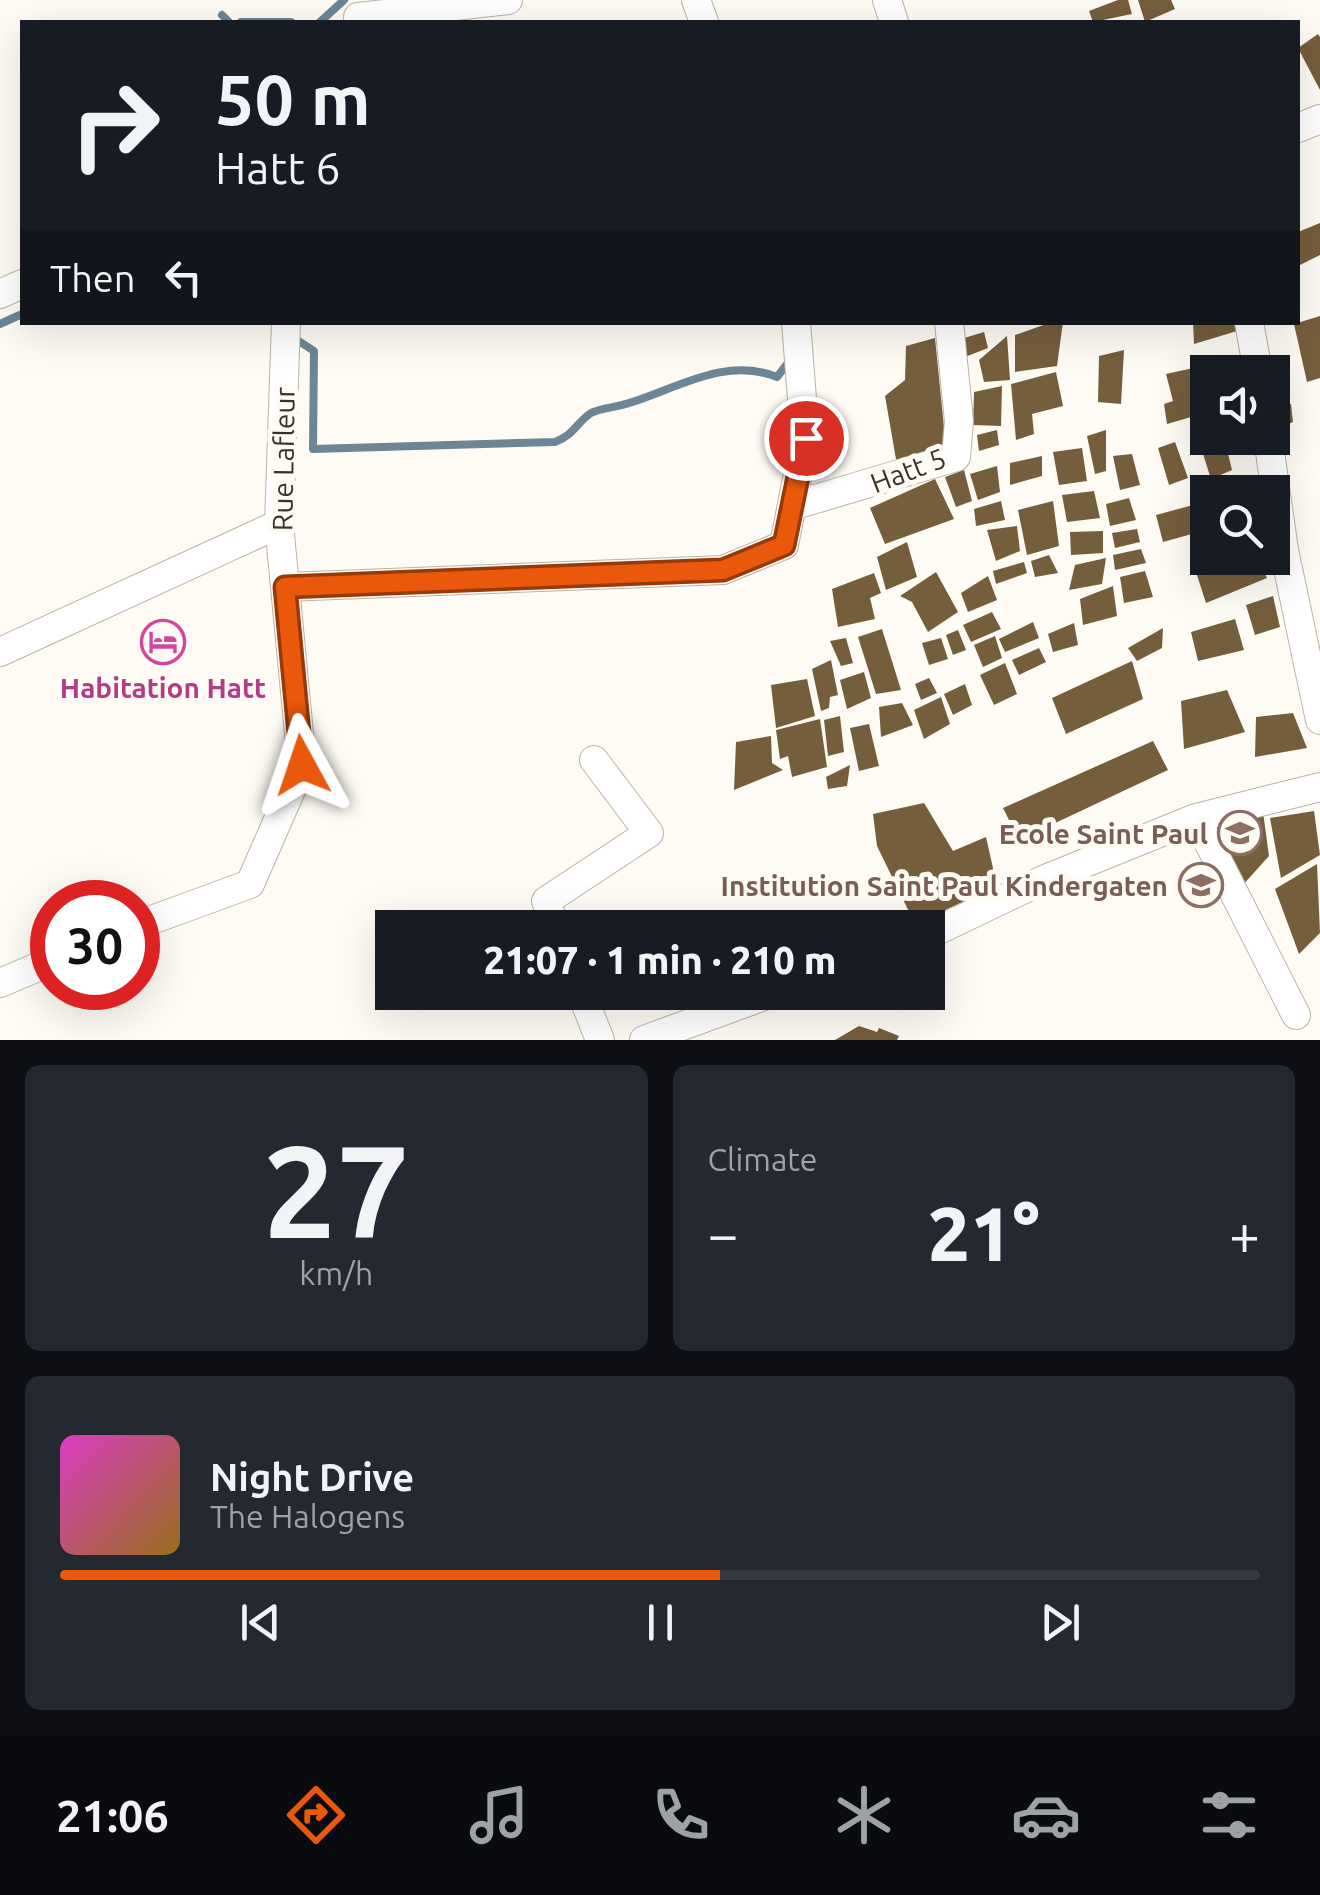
<!DOCTYPE html>
<html lang="en">
<head>
<meta charset="utf-8">
<style>
  body { margin:0; font-family:Ubuntu,sans-serif; background:#242831; color:#f1f3f6; height:100vh; display:flex; flex-direction:column; font-size:38px; white-space:nowrap }
  * { box-sizing:border-box; margin:0 }
  p { font-size:32px; color:#9ea1a6 }
  .icon { flex:none; width:55px; height:55px; fill:none; stroke:currentColor; stroke-width:2; stroke-linecap:round; stroke-linejoin:round }
  .map { position:relative; height:1040px; overflow:hidden }
  .sheet { display:flex; flex-direction:column; gap:25px; padding:25px; background:#0d0f14; flex:1 }
  .sheet>* { flex:none }
  .hud { position:absolute; left:20px; top:20px; width:1280px; height:305px; border-radius:0px; box-shadow:0 10px 40px #0002; background:#171b24; color:#f1f3f6; overflow:hidden }
  .fabs { position:absolute; left:1190px; top:355px; display:grid; gap:20px }
  .fabs a { display:grid; place-items:center; width:100px; height:100px; border-radius:0px; background:#171b24; box-shadow:0 10px 40px #0002; font-size:50px }
  .speed { position:absolute; left:30px; top:880px; display:flex; gap:20px; font-size:50px; font-weight:700; text-align:center }
  .speed>* { display:grid; place-content:center; width:130px; height:130px; border-radius:50%; background:#171b24; box-shadow:0 10px 40px #0002; line-height:1 }
  .speed .limit { border:15px solid #d22; background:#fff; color:#111 }
  .pin { position:absolute; display:grid; place-items:center; width:85px; height:85px; color:#fff; margin:-42px; border:5px solid #fff; border-radius:50%; box-shadow:0 2px 10px #0007 }
  .me { position:absolute; width:110px; margin:-55px; rotate:355deg; stroke-linejoin:round; filter:drop-shadow(0 0 8px #0008) }
  .turn { display:flex; align-items:center; gap:35px; height:210px; padding:0 30px; font-size:45px }
  .turn .icon { width:130px; height:130px; stroke-width:2.5 }
  .turn b { display:block; font-size:70px; line-height:85px }
  .then { display:flex; align-items:center; height:95px; padding:0 30px; background:#0003; gap:20px; font-size:38px }
  .big { font-size:75px; font-weight:800; line-height:1.1 }
  .sheet .card { flex:1; display:flex; flex-direction:column; justify-content:center; gap:15px; min-width:0; padding:0 35px; border-radius:15px; background:#242831 }
  .sheet .dial { align-items:center; gap:0 }
  .dial b { font-size:130px; line-height:1 }
  .song { display:flex; align-items:center; gap:30px }
  .cover { width:120px; height:120px; border-radius:15px; background:linear-gradient(135deg,hsl(310 70% 55%),hsl(40 70% 35%)) }
  .played { height:10px; border-radius:5px; background:linear-gradient(90deg,#ea580c 55%,#363941 55%) }
  .keys { display:flex; justify-content:space-around; direction:ltr }
  .heat { display:flex; justify-content:space-between; align-items:center; font-size:55px; direction:ltr }
  .sheet .tiles { flex:1; display:grid; gap:25px; grid-template-columns:1fr 1fr }
  .card:last-child { grid-column:span 2 }
  .trip { position:absolute; left:375px; top:910px; width:570px; height:100px; border-radius:0px; background:#171b24; box-shadow:0 10px 40px #0002; font-weight:800; line-height:100px; text-align:center }
  .dock { display:flex; height:160px; justify-content:space-around; align-items:center; background:#090b0e; color:#9ea1a6 }
  .dock .icon { width:70px; height:70px }
  .dock .selected { color:#ea580c }
  .dock b { font-size:45px; color:#f1f3f6 }
  .map>svg:first-child { display:block }
  .lines { fill:none; stroke-linecap:round; stroke-linejoin:round }
  .stream { stroke:#6c8697; stroke-width:8 }
  .building { fill:#755e3c }
  .minor-casing { stroke:#bbb3a4; stroke-width:30 }
  .minor { stroke:#fff; stroke-width:28 }
  .route-casing { stroke:#983908; stroke-width:25 }
  .route { stroke:#ea580c; stroke-width:18 }
  .labels { text-anchor:middle; dominant-baseline:central; stroke-width:10; stroke-linejoin:round; paint-order:stroke }
  .street-label { font-size:28px; fill:#36332d; stroke:#fefbf4 }
  .hotel-label { font-size:28px; font-weight:bold; fill:#b23c85; stroke:#fefbf4 }
  .education-label { font-size:28px; font-weight:bold; fill:#785e54; stroke:#fefbf4; text-anchor:end }
</style>
</head>
<body>
<div class="map">
<svg width="1320" height="1040" viewBox="0 0 1320 1040">
  <rect width="100%" height="100%" fill="#fefbf4"/>
  <g class="lines">
    <!-- stream -->
    <path class="stream" d="M222,15L229,22
      M241,22H291
      M320,22L344,0
      M0,324L22,314
      M294,338L314,351L313,449L555,442C574,435 576,423 591,413C600,408 618,407 629,403C676,389 725,356 777,377L791,359"/>
  </g>
  <!-- building -->
  <path class="building" d="M1118,0H1128L1132,14L1093,22L1089,11Z
    M1138,0H1171L1175,9L1145,22Z
    M1318,34L1320,37V90L1298,48Z
    M1320,223V255L1298,266V232Z
    M1320,316V378L1307,382L1294,324Z
    M1052,322H1063L1057,366L1015,372V335Z
    M1193,322H1236L1237,331L1194,344Z
    M984,332L988,348L965,357L961,339Z
    M1007,336L1010,380L984,382L979,360Z
    M935,338L946,447L897,465L885,396L905,380L906,346Z
    M1124,350L1121,404L1098,402L1099,356Z
    M1238,356L1241,372H1210L1208,363Z
    M1198,367L1205,413L1167,424L1164,404L1173,401L1166,374Z
    M1056,372L1063,406L1032,414L1034,434L1016,440L1011,384Z
    M1002,386L1001,426L973,425L974,392Z
    M1291,404L1293,422L1274,431L1272,405Z
    M997,430L999,445L979,451L977,435Z
    M1106,430V471L1095,474L1087,436Z
    M1175,442L1188,478L1169,485L1158,448Z
    M1226,445L1232,470L1211,479L1203,454Z
    M1082,448L1087,481L1059,485L1053,452Z
    M1132,454L1140,485L1120,490L1113,456Z
    M1042,456V476L1010,485V463Z
    M997,466L1000,492L978,500L970,474Z
    M964,470L972,501L956,507L945,477Z
    M935,479L954,519L885,544L870,508Z
    M1094,491L1100,518L1067,522L1062,495Z
    M1129,498L1136,520L1110,526L1106,504Z
    M1001,501L1005,520L976,526L974,509Z
    M1053,501L1059,546L1027,555L1018,510Z
    M1193,505L1199,532L1163,542L1156,515Z
    M1017,526L1020,551L996,561L987,530Z
    M1137,529L1140,542L1115,548L1112,533Z
    M1103,531V553L1071,555L1070,532Z
    M907,542L917,577L886,590L877,557Z
    M1141,549L1146,563L1115,570L1113,555Z
    M1049,555L1058,573L1035,577L1031,561Z
    M1106,558L1102,584L1069,590L1075,565Z
    M1215,558H1258L1267,578L1206,603L1194,566Z
    M1024,562L1027,573L996,584L993,571Z
    M1145,571L1153,597L1124,603L1120,577Z
    M936,572L958,612L928,632L912,602L900,596Z
    M874,573L881,593L870,598L875,619L838,627L832,589Z
    M988,576L997,600L968,612L961,593Z
    M1113,586L1117,616L1083,625L1080,599Z
    M1273,596L1280,627L1255,635L1246,605Z
    M992,612L1001,629L971,642L963,625Z
    M1235,619L1244,650L1198,661L1191,632Z
    M1033,622L1039,638L1005,652L999,639Z
    M1074,623L1078,645L1053,652L1048,634Z
    M1163,628L1162,648L1137,661L1128,648Z
    M882,629L901,690L876,694L858,637Z
    M958,630L966,650L953,655L946,635Z
    M995,636L1002,658L983,667L974,645Z
    M846,638L853,663L841,666L830,641Z
    M941,638L948,659L929,665L922,643Z
    M1039,648L1046,662L1019,675L1012,660Z
    M831,660L838,695L830,697L829,708L821,711L812,669Z
    M1132,661L1143,699L1066,734L1052,698Z
    M1005,663L1017,694L994,705L980,675Z
    M864,672L871,698L847,709L840,680Z
    M929,678L937,693L921,700L915,684Z
    M807,679L815,716L776,728L771,685Z
    M965,684L972,705L953,715L944,694Z
    M1227,690L1245,732L1184,749L1181,701Z
    M941,697L950,724L924,739L914,710Z
    M902,703L913,725L881,737L879,707Z
    M1293,713L1307,748L1255,757L1256,717Z
    M840,716L844,752L828,756L824,720Z
    M820,719L827,767L792,777L788,756L780,759L776,730Z
    M869,724L879,766L859,771L850,728Z
    M771,736L772,763L783,770L734,790L736,742Z
    M1153,741L1168,770L1019,840L1003,808Z
    M850,765L847,786L828,789L826,777Z
    M924,803L953,851L986,837L997,886L915,924L877,846L873,814Z
    M1314,811L1320,855L1281,878L1270,818Z
    M1263,812L1269,856L1241,887L1213,837Z
    M1317,864L1320,933L1299,954L1275,889Z
    M859,1026L877,1032L879,1028L899,1036L897,1040H835Z"/>
  <g class="lines">
    <defs>
      <path id="minor" d="M696,0L704,22
        M887,0L894,22
        M358,17L508,0
        M1298,128L1320,119
        M0,294L22,284
        M1249,322L1258,372
        M1268,438L1284,550L1320,720
        M792,506L956,457L959,421L949,322
        M285,587L723,570L784,545L805,438L796,322
        M0,652L279,524
        M1196,818L1296,1015
        M138,925L250,884L302,765L279,524L286,322
        M556,928L546,901L649,833L594,760
        M928,935L1043,880L1196,818L1320,787
        M0,983L52,961
        M581,992L600,1040
        M644,1040L775,992"/>
    </defs>
    <!-- minor casing -->
    <use href="#minor" class="minor-casing"/>
    <!-- minor -->
    <use href="#minor" class="minor"/>
  </g>
  <g class="lines">
    <defs>
      <path id="route" d="M302,765L285,587L723,570L784,545L806,438"/>
    </defs>
    <!-- route casing -->
    <use href="#route" class="route-casing"/>
    <!-- route -->
    <use href="#route" class="route"/>
  </g>
  <!-- icons -->
  <defs>
    <symbol id="hotel-ring" viewBox="-11 -11 22 22"><circle r="9.5" fill="#fefbf4" stroke="#d1479c" stroke-width="1.5"/><path d="M-6-4.5h1.5V1H6V5H4.5V3h-9V5H-6ZM-4 0a1.8 1.8 0 1 1 3.6 0ZM.5 0V-2.5h3Q6-2.5 6 0Z" fill="#d1479c"/></symbol>
    <symbol id="school-ring" viewBox="-11 -11 22 22"><circle r="9.5" fill="#fefbf4" stroke="#8d6e63" stroke-width="1.5"/><path d="M0-5L7-2L0 1L-7-2ZM-4 1L0 2.5L4 1V4Q0 6-4 4Z" fill="#8d6e63"/></symbol>
  </defs>
  <g fill-rule="evenodd">
    <use href="#hotel-ring" x="138" y="617" width="50" height="50"/>
    <use href="#school-ring" x="1215" y="808" width="50" height="50"/>
    <use href="#school-ring" x="1176" y="860" width="50" height="50"/>
  </g>
  <g class="labels">
    <!-- street labels -->
    <g class="street-label">
      <text transform="translate(283 459) rotate(-89)">Rue Lafleur</text>
      <text transform="translate(908 470) rotate(-21)">Hatt 5</text>
    </g>
    <!-- hotel labels -->
    <g class="hotel-label">
      <text x="163" y="687">Habitation Hatt</text>
    </g>
    <!-- education labels -->
    <g class="education-label">
      <text x="1208" y="833">Ecole Saint Paul</text>
      <text x="1168" y="885">Institution Saint Paul Kindergaten</text>
    </g>
  </g>
</svg>
<div class="fabs">
<a><svg class="icon" aria-label="sound" viewBox="0 0 24 24"><path d="M4 9h4l5-4v14l-5-4H4zM17 9q2 3 0 6"/></svg></a>
<a><svg class="icon" aria-label="search" viewBox="0 0 24 24"><circle cx="10" cy="10" r="6"/><path d="M15 15l6 6"/></svg></a>
</div>
<div class="speed"><div class="limit">30</div></div>
<div class="pin" style="left:806px;top:438px;background:#d93025"><svg class="icon" aria-label="arrive" viewBox="0 0 24 24"><path d="M6 21V4h12l-3 4 3 4H6"/></svg></div>
<svg class="me" style="left:302px;top:765px" viewBox="-20 -20 40 40"><path d="M0-17L14 15 0 8-14 15z" fill="#ea580c" stroke="#fff" stroke-width="4"/></svg>
<div class="trip">21:07 · 1 min · 210 m</div>
<div class="hud">
<div class="turn"><svg class="icon" aria-label="right" viewBox="0 0 24 24"><path d="M7 20v-9h11M14 6l5 5-5 5"/></svg><div><b>50 m</b>Hatt 6</div></div>
<div class="then">Then<svg class="icon" aria-label="left" viewBox="0 0 24 24"><path d="M17 20v-9H6M10 6l-5 5 5 5"/></svg></div>
</div>
</div>
<section class="sheet">
<div class="tiles">
<div class="card dial"><b>27</b><p>km/h</p></div>
<div class="card"><p>Climate</p>
<div class="heat"><a>−</a><b class="big">21°</b><a>+</a></div>
</div>
<div class="card">
<div class="song"><i class="cover"></i><div><b>Night Drive</b><p>The Halogens</p></div></div>
<div class="played"></div>
<div class="keys"><svg class="icon" aria-label="previous" viewBox="0 0 24 24"><path d="M18 5L8 12l10 7zM5 5v14"/></svg><svg class="icon" aria-label="pause" viewBox="0 0 24 24"><path d="M8 5v14M16 5v14"/></svg><svg class="icon" aria-label="next" viewBox="0 0 24 24"><path d="M6 5l10 7-10 7zM19 5v14"/></svg></div>
</div>
</div>
</section>
<nav class="dock">
<b>21:06</b>
<svg class="icon selected" aria-label="directions" viewBox="0 0 24 24"><path d="M12 3l9 9-9 9-9-9zM9 14v-3h6M13 9l2 2-2 2"/></svg>
<svg class="icon" aria-label="music" viewBox="0 0 24 24"><path d="M9 18V5l10-2v13"/><circle cx="6" cy="18" r="3"/><circle cx="16" cy="16" r="3"/></svg>
<svg class="icon" aria-label="phone" viewBox="0 0 24 24"><path d="M5 4h4l2 5-3 2q2 4 5 5l2-3 5 2v4C11 20 4 13 5 4z"/></svg>
<svg class="icon" aria-label="climate" viewBox="0 0 24 24"><path d="M12 3v18M4 7l16 10M4 17L20 7"/></svg>
<svg class="icon" aria-label="car" viewBox="0 0 24 24"><path d="M5 17H2v-5l4-1 3-4h7l3 4 3 1v5h-3M9 17h6M6 11h13"/><circle cx="7" cy="17" r="2"/><circle cx="17" cy="17" r="2"/></svg>
<svg class="icon" aria-label="filters" viewBox="0 0 24 24"><path d="M4 7h16M4 17h16"/><circle cx="9" cy="7" r="2"/><circle cx="15" cy="17" r="2"/></svg>
</nav>
</body>
</html>
